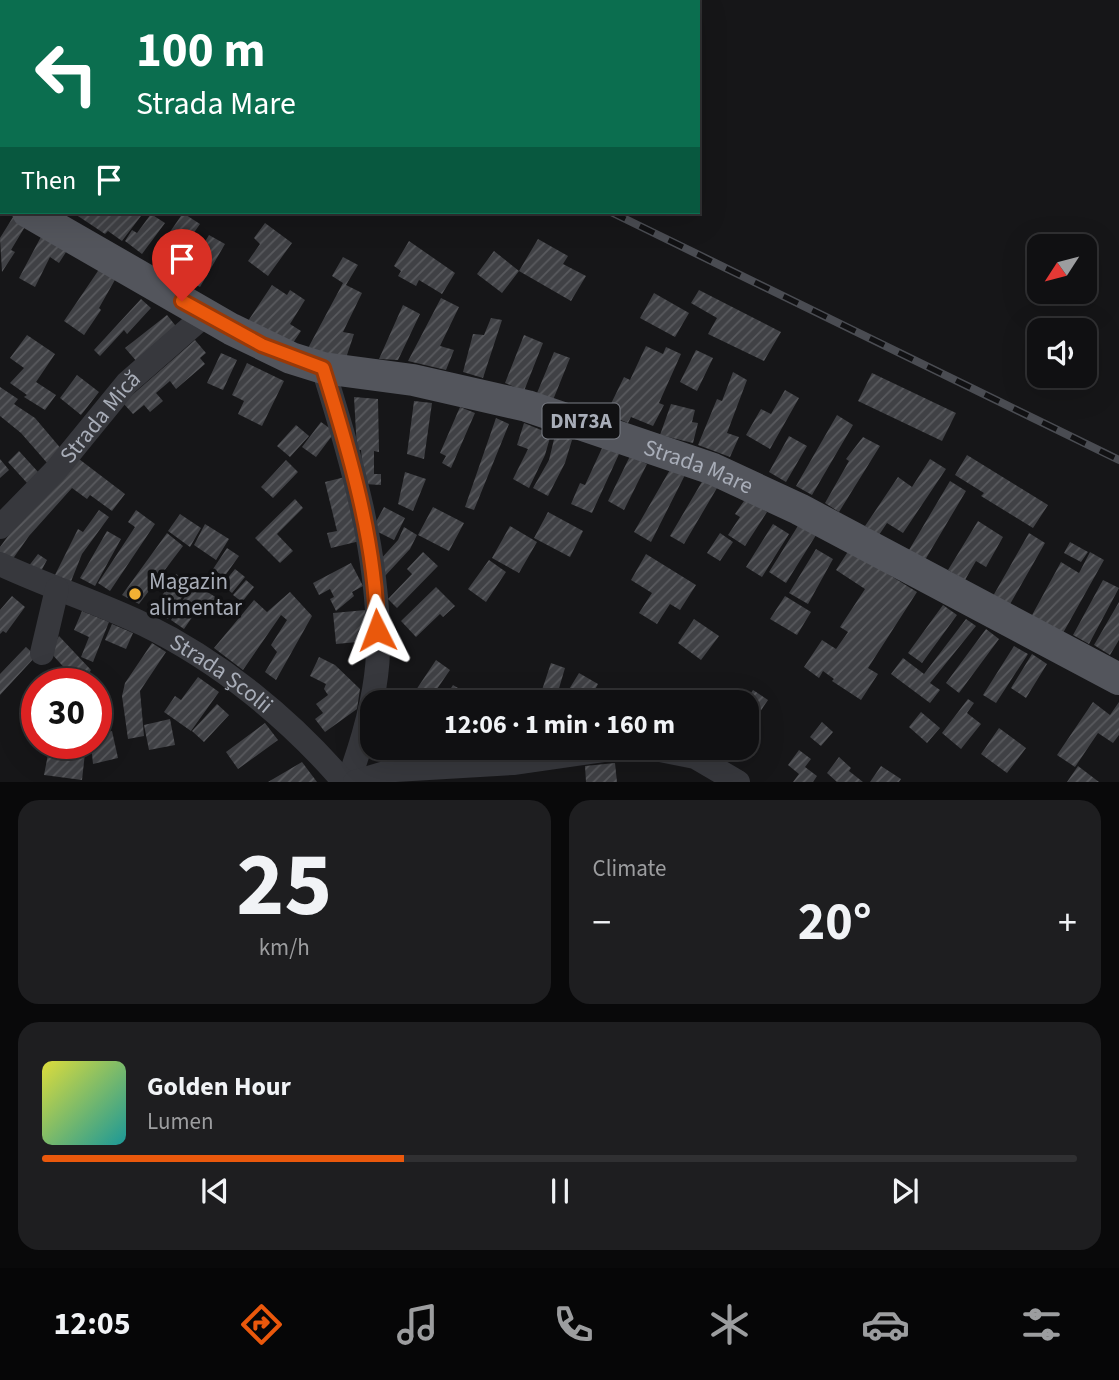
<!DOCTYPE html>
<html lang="en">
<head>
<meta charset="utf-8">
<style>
  body { margin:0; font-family:"Source Sans 3",sans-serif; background:#1e1e20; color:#f1f3f6; height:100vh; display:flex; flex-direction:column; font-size:26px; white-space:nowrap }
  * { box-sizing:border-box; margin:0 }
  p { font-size:23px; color:#9c9d9f }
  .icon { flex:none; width:38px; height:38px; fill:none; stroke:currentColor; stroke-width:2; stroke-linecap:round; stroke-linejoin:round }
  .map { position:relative; height:782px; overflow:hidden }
  .sheet { display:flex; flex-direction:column; gap:18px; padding:18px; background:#09090a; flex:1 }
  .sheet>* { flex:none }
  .top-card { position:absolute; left:0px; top:0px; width:700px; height:214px; box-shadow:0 7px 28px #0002,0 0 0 2px #303032; background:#0b6e4f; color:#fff; overflow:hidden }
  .needle { width:46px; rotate:234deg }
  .buttons { position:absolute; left:1027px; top:234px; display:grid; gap:14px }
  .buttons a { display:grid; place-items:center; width:70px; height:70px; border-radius:14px; background:#101012; box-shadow:0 7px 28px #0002,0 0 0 2px #303032; font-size:35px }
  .speed { position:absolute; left:21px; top:668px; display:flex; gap:14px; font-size:35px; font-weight:700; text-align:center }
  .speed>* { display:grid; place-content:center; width:91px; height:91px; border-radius:50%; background:#101012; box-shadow:0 7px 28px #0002,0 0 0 2px #303032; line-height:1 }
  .speed .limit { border:10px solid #d22; background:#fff; color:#111 }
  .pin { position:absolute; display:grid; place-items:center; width:60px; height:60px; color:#fff; margin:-72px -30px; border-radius:50% 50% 50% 0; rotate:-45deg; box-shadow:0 0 7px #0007 }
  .pin .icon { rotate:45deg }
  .me { position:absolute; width:77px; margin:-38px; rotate:357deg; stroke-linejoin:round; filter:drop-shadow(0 0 5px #0008) }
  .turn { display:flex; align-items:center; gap:24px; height:147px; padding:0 21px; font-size:32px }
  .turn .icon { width:91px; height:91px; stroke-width:2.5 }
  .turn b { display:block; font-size:49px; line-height:60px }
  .then { display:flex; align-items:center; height:66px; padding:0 21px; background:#0003; gap:14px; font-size:26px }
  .big { font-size:52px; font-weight:700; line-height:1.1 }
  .sheet .tile { flex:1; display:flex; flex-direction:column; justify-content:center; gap:10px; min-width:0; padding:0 24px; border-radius:21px; background:#1e1e20 }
  .sheet .dial { align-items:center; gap:0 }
  .dial b { font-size:91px; line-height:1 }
  .song { display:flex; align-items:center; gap:21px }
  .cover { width:84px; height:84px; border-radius:10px; background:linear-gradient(135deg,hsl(60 70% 55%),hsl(180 70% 35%)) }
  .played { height:7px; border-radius:4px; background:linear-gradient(90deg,#ea580c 35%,#303032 35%) }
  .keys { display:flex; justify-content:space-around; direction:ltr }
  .heat { display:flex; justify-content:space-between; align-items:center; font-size:38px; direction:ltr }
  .sheet .tiles { flex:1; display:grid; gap:18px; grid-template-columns:1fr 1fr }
  .tile:last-child { grid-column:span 2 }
  .trip { position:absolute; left:360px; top:690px; width:399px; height:70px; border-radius:21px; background:#101012; box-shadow:0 7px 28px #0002,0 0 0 2px #303032; font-weight:700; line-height:70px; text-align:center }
  .tab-bar { display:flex; height:112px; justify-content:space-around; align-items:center; background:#060607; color:#9c9d9f }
  .tab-bar .icon { width:49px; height:49px }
  .tab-bar .current { color:#ea580c }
  .tab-bar b { font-size:32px; color:#f1f3f6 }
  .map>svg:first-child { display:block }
  .building { fill:url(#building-hatch) }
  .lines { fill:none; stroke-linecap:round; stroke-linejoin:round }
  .minor { stroke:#37383d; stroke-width:24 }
  .major { stroke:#53555c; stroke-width:32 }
  .rail-casing { stroke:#4a4c52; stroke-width:8 }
  .rail { stroke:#111113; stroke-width:5; stroke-dasharray:16; stroke-linecap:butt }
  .route-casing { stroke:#983908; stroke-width:18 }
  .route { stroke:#ea580c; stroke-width:12 }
  .poi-dot { fill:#f2b134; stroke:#111113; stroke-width:2.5 }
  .labels { text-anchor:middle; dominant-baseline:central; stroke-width:7; stroke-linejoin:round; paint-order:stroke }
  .shield { fill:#111113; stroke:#7b7e86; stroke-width:2 }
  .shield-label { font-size:21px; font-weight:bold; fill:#a8adb8 }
  .street-label { font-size:23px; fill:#a8adb8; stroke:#111113 }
  .poi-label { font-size:23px; fill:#a8adb8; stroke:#111113; text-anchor:start }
</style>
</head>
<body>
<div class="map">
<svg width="1119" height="782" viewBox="0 0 1119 782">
  <defs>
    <pattern id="building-hatch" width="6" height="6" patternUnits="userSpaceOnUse" patternTransform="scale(1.75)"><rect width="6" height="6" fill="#404145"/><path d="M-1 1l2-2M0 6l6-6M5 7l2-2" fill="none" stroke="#595a5e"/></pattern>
  </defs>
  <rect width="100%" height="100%" fill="#161618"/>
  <!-- building -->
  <path class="building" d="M72,212H144L122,241L108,231L105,234Z
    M183,213L200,224L168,270L152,258Z
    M151,214L165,223L142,254L125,241L132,230L137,233Z
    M13,217L26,225L11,250L15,252L2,272L0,238Z
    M265,223L292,243L268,276L248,261L260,244L254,238Z
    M43,233L68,249L59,263L50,257L35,287L19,278Z
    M209,235L225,244L200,287L183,278Z
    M538,239L568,256L563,264L586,276L571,301L519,271Z
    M409,241L455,273L442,294L419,280L416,286L398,276L401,271L394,266Z
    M494,251L519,271L502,293L477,274Z
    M343,257L358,265L346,285L362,293L343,332L354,334L346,358L307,350L343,283L332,276Z
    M100,268L116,278L99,308L101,310L84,335L64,321Z
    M272,285L287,295L290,290L305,300L290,324L301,331L291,346L248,321Z
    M699,290L781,332L764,361L708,334L717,318L691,303Z
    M654,293L689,313L675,337L640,318Z
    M441,298L459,307L440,346L454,350L446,370L408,361Z
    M141,299L151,308L127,334L124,330L100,356L94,350Z
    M403,305L420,314L398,360L379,359Z
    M167,315L179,330L138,363L125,348Z
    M491,318L502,320L483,378L463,372L473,334L484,335Z
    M27,335L55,354L36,382L56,395L45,410L24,397L27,395L10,383L24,368L10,358Z
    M524,335L543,343L524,391L505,383Z
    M195,340L206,353L200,358L205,364L176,389L170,381L156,393L163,401L150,412L144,405L133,414L123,403Z
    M646,346L663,354L666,347L681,354L659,403L664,405L653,426L631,417L628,423L606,414L624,377L630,380Z
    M696,350L713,358L697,391L680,382Z
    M554,352L570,358L553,400L537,393Z
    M221,353L237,360L223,390L207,383Z
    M247,363L284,381L262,426L238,414L244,401L232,395Z
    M733,372L747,380L727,433L739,437L730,457L698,445L717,399L722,401Z
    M872,373L956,413L942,441L858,401Z
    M77,375L99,392L81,415L60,398Z
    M0,387L18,399L14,404L35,418L63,451L48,464L21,433L0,416Z
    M785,390L799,398L770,449L746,435L761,409L771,414Z
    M354,397L378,399L379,452L374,451V474H381V485L364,484L361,450H357Z
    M414,401L432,403L424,459L407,454Z
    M671,404L695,410L692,422L698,423L693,443L660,435Z
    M460,407L475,413L451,468L442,463L446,456L440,453Z
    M837,415L853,425L812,495L796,486Z
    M496,418L509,424L474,510L465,507Z
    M321,422L335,432L316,457L302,447Z
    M524,423L551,434L545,455L529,488L513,479L528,449L517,445Z
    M296,425L309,436L290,457L277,446Z
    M555,435L572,440L565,463L548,496L533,488L549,460Z
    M789,436L807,446L786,482L769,472Z
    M863,437L880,446L839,512L825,503L849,461L846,459Z
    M603,446L619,454L592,513L571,504L580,483L585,485Z
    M19,451L39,473L27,483L8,462Z
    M967,455L1048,505L1033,528L981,496L984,493L955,475Z
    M630,456L647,464L624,510L608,501Z
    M0,459L9,470L0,478Z
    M79,459L125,494L112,511L90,495L87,499L72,488L29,536L12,560L0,552V547L16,525Z
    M930,459L946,469L903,533L887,523L879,535L865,526L898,477L912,487Z
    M286,460L298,472L273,498L261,487Z
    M671,468L685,475L651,542L634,532Z
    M405,472L426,479L413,511L398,504Z
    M345,477L360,541L331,548L327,533L337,531L325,482Z
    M703,480L717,488L684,544L670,536Z
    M950,481L966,491L925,560L909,550Z
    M746,498L767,512L745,546L728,535L740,517L735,514Z
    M295,499L303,508L277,534L293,551L280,563L255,538Z
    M384,507L405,518L394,540L372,529Z
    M433,507L464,523L449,551L418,535Z
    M99,510L109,517L82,554L70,584L54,577L78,529L83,532Z
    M136,510L155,524L110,591L98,583L135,527L128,522Z
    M548,512L583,531L570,557L534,538Z
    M180,514L201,528L190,547L168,531Z
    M801,521L818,532L786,583L769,572Z
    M978,521L1003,537L986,567L976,561L965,580L948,570Z
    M205,524L229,539L216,560L194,545Z
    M773,524L789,534L762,577L746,567Z
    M510,526L537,542L519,573L492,558Z
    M404,527L417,535L410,549L384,577L379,561L398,540Z
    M107,531L121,539L95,586L80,578Z
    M167,533L183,546L139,604L122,595Z
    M720,533L733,542L720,561L707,553Z
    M1029,533L1045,543L1009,606L993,596Z
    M1070,542L1088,552L1081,562L1064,553Z
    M227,548L239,556L224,577L213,569Z
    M816,549L833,559L808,604L789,593Z
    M849,550L917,592L868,668L878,674L861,700L832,681L834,679L823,671L819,678L804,667L822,640L836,649L848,632L840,627L865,589L836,570Z
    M423,552L438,566L397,608L388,599L412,574L407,569Z
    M1090,552L1104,560L1063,633L1031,617L1061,562L1079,573Z
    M38,554L47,560L40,573L28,567Z
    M646,554L696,585L680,610L670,604L657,624L639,613L652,593L631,580Z
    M489,560L506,572L486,602L468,589Z
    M351,563L363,586L352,592L354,596L336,611L330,599L334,597L330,589L319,595L313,583Z
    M235,569L245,577L232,593L222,585Z
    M176,574L191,583L168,619L153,610Z
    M246,580L254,587L242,602L233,595Z
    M1103,580L1119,588L1089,644L1073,635Z
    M193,583L217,598L204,618L195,613L184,629L171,620Z
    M436,587L455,606L443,617L440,614L416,637L401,621Z
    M290,592L312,616L276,680L265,672L277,652L271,645L287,620L281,615L243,670L214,648L254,600L267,612Z
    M12,596L25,607L6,633L3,631L0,634V610Z
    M785,596L811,612L797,635L770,619Z
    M1119,602V640L1110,655L1094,645Z
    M943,605L957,615L922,663L908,653Z
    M366,610L368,641L336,644L333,613Z
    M82,611L109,622L93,662L81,657L89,637L74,630Z
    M694,619L719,636L701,660L678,643Z
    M966,619L976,626L930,683L940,690L930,703L891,674L903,658L924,674Z
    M112,624L133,633L126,649L105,640Z
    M986,629L999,639L959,693L946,683Z
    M59,636L91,670L82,684H79L50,652Z
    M152,643L166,652L140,691L144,736L128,739L122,696L125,683Z
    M1014,646L1028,654L996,703L983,695Z
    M26,647L36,656L0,695V674Z
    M1032,654L1047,664L1026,698L1011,688Z
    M319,657L335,665L360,689L357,709L325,732L315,719L323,713L316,704L328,695L324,689L326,684L310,676Z
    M436,660L450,670L428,702H408Z
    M551,663L565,668L555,702H538Z
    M579,673L598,684L588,702H576L579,697L568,691Z
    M198,677L219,692L191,731L164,712L175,696L181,700Z
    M453,685L473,697L470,702H442Z
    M753,690L768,700L747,731L745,702Z
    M968,699L974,703L967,713L981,724L961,749L942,733Z
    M1093,702L1110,715L1119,702V735L1113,743L1098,733L1075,767L1057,755Z
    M217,704L229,715L204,742L192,731Z
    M921,712L940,728L927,743L909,727Z
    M170,719L175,745L149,750L144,725Z
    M822,722L833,732L821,746L810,737Z
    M265,723L278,740L238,769L226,752Z
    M999,728L1026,748L1007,773L981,754Z
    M112,731L118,758L93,764L91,744H96V734Z
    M50,744H86L82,780L44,775Z
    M480,747H510L506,757Z
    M699,747H736L724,764Z
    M799,750L811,759L805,767L817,776L813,782H793L799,774L788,765Z
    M839,757L851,768L849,771L863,782H837L827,773Z
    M302,762L317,782H268Z
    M615,763L617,782H586L585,766Z
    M881,766L901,779L899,782H870Z
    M1078,766L1099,782H1067Z"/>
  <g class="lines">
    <!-- minor -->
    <g class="minor">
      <path d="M323,368C351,458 380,556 378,651C377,695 363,741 348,782"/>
      <path id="s1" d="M0,527L56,470L127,383L206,314"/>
      <path id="s2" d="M0,564C47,586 97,602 143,624C219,661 289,718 344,782"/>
      <path d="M42,653L57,589"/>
      <path d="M645,747L695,757L738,782"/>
      <path d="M355,782L395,770L513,763L625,747"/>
    </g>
    <!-- major -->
    <g class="major">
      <path d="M0,196L2,197"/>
      <path id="s3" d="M28,212L231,329L291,358L323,368L413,380L527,406L713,469L799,509L1119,679"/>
    </g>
    <defs>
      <path id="rail" d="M227,0L230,2
        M611,212L1119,460"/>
    </defs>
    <!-- rail casing -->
    <use href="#rail" class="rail-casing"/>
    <!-- rail -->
    <use href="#rail" class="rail"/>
  </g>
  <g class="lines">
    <defs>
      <path id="route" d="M182,301L262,345L323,368C349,451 376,542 377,630"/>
    </defs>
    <!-- route casing -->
    <use href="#route" class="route-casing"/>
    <!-- route -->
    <use href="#route" class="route"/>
  </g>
  <!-- markers -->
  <circle class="poi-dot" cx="135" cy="594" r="7"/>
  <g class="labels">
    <!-- shield labels -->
    <rect class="shield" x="542.5" y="403.5" width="77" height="35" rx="5"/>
    <g class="shield-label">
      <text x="581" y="421">DN73A</text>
    </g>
    <!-- street labels -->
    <g class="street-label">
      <text stroke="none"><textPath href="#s1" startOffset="149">Strada Mică</textPath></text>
      <text stroke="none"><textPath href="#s3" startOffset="724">Strada Mare</textPath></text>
      <text stroke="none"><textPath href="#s2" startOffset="248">Strada Școlii</textPath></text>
    </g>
    <!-- poi labels -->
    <g class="poi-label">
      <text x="149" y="581">Magazin<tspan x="149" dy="26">alimentar</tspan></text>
    </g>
  </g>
</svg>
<div class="buttons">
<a><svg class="needle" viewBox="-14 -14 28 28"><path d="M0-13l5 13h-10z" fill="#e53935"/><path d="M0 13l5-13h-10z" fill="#9c9d9f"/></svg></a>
<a><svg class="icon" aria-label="sound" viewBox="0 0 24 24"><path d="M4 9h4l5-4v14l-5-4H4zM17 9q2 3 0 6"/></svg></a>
</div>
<div class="speed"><div class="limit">30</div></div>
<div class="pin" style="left:182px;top:301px;background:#d93025"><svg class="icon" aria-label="arrive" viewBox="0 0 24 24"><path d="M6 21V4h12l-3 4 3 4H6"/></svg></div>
<svg class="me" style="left:377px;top:630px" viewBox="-20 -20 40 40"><path d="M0-17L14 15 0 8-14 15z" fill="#ea580c" stroke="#fff" stroke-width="4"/></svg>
<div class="trip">12:06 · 1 min · 160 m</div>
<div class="top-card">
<div class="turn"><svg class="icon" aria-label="left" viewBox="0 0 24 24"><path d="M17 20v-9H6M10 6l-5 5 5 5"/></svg><div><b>100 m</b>Strada Mare</div></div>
<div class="then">Then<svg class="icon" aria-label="arrive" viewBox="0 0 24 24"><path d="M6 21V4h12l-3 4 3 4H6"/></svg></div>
</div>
</div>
<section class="sheet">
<div class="tiles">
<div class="tile dial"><b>25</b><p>km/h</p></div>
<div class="tile"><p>Climate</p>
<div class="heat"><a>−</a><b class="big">20°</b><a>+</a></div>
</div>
<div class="tile">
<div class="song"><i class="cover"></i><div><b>Golden Hour</b><p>Lumen</p></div></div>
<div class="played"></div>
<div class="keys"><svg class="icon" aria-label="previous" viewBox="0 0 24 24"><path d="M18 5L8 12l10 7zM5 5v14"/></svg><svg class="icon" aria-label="pause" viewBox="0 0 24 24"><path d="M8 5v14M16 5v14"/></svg><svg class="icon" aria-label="next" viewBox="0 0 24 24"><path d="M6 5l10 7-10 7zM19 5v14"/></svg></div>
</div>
</div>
</section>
<nav class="tab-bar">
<b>12:05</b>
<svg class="icon current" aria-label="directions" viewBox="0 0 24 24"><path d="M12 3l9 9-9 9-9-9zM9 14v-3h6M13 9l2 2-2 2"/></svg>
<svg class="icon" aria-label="music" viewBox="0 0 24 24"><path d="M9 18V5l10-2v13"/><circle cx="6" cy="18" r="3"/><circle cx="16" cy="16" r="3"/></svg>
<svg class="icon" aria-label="phone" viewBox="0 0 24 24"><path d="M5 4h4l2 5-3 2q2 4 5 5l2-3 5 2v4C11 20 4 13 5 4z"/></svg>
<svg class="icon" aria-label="climate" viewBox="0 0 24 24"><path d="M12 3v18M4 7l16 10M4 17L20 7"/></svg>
<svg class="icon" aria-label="car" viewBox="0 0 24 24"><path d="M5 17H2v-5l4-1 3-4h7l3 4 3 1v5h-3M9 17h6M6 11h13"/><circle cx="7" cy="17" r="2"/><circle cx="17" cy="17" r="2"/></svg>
<svg class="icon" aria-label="filters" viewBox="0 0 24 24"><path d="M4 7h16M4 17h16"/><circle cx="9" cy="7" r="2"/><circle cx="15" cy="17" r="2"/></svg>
</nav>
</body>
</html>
